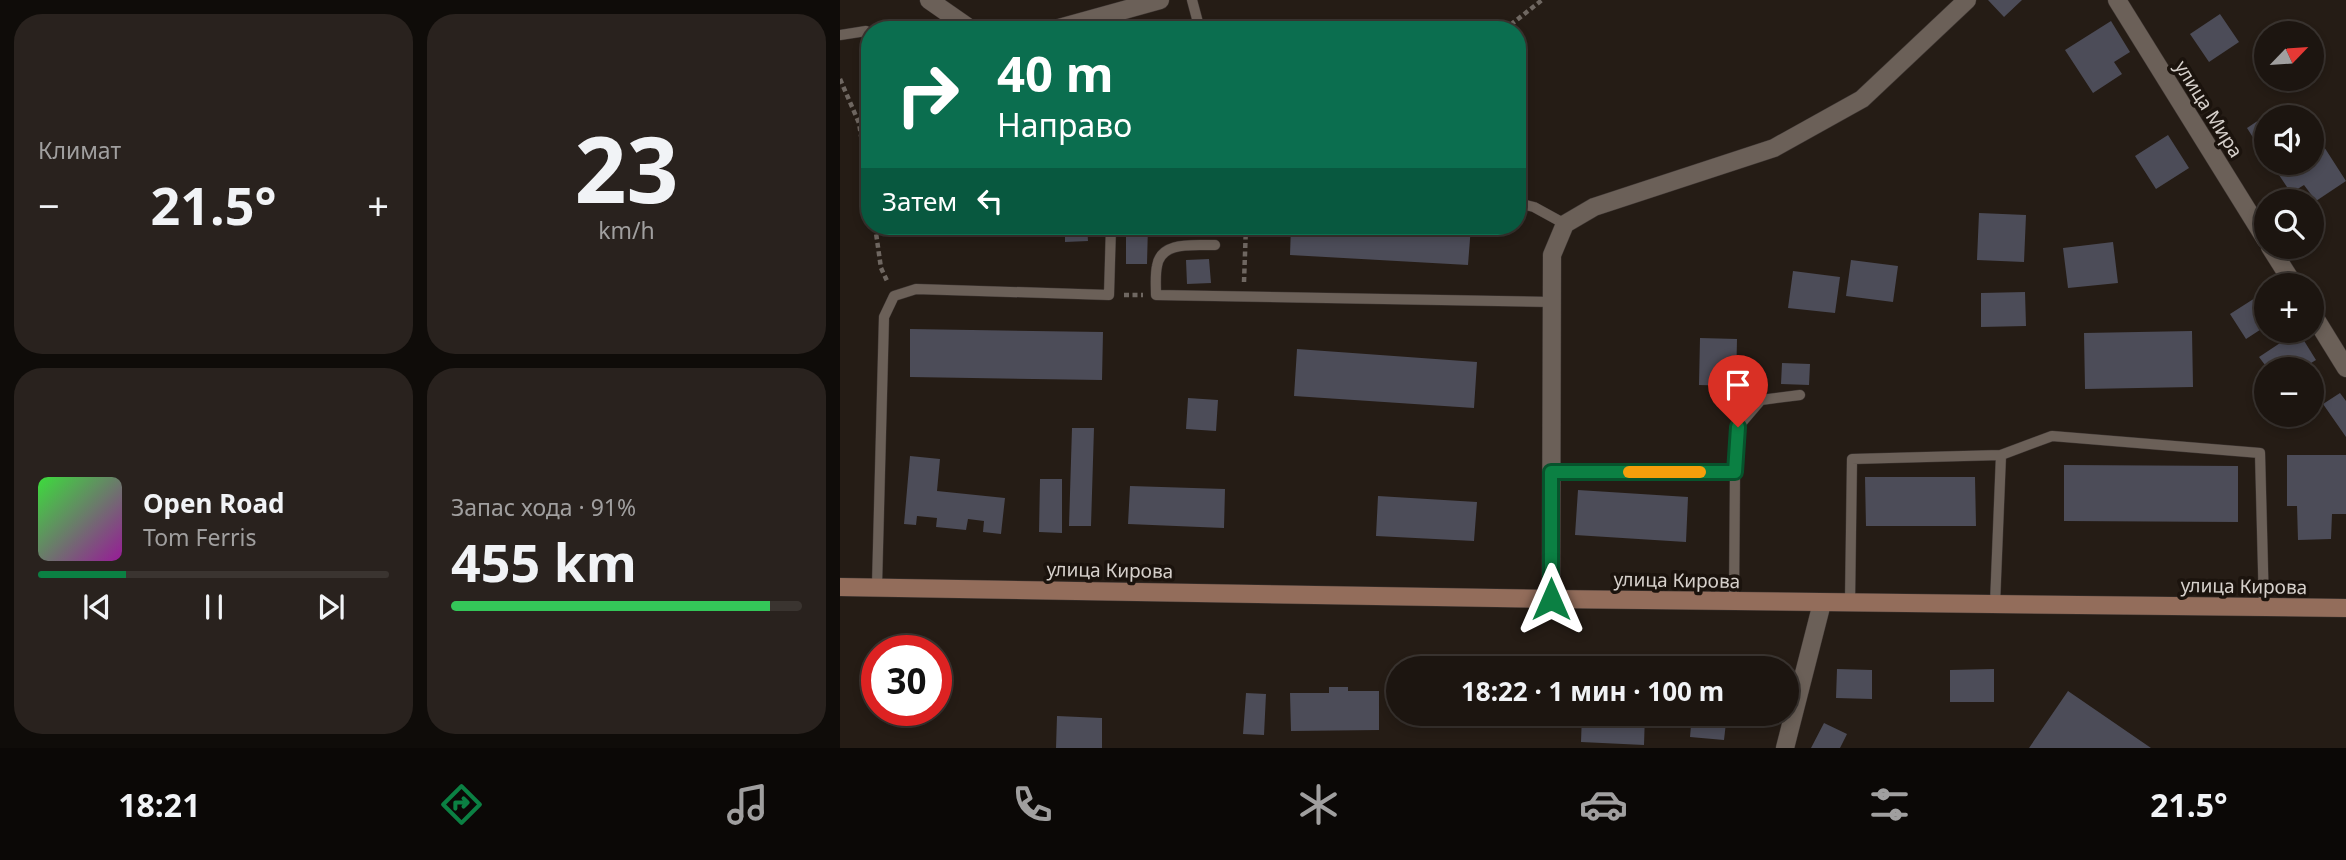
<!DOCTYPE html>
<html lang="ru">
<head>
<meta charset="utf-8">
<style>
  body { margin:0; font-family:"Noto Sans",sans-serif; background:#29221e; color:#f1f3f6; height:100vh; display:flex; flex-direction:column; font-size:26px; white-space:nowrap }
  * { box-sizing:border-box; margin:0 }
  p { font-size:23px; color:#a09f9f }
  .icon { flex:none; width:38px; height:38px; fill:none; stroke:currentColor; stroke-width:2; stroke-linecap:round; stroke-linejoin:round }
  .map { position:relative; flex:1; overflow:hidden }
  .details { display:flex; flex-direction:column; gap:14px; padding:14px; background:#0f0c09; width:840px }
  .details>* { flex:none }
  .top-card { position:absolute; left:21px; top:21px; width:665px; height:214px; border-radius:28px; box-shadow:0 4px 10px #0003,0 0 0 2px #3a3430; background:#0b6e4f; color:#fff; overflow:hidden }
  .needle { width:46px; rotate:65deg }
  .buttons { position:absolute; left:1414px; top:21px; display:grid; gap:14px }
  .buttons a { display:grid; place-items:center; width:70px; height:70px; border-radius:50%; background:#1c1510; box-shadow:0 4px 10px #0003,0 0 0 2px #3a3430; font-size:35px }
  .speed { position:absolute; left:21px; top:635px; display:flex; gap:14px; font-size:35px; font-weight:700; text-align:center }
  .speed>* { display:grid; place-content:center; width:91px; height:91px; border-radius:50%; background:#1c1510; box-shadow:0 4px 10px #0003,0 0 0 2px #3a3430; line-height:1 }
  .speed .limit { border:10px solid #d22; background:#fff; color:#111 }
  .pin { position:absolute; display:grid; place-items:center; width:60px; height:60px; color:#fff; margin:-72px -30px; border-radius:50% 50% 50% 0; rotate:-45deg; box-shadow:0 0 7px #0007 }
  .pin .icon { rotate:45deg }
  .me { position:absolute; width:77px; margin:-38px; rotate:0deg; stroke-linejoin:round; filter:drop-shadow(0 0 5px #0008) }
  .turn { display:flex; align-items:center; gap:24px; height:147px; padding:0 21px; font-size:32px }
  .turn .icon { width:91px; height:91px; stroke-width:2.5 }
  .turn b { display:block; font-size:49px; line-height:60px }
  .then { display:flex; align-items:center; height:66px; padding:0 21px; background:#0003; gap:14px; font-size:26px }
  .big { font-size:52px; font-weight:700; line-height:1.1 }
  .details .card { flex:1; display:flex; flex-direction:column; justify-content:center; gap:10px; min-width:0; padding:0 24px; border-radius:28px; background:#29221e }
  .details .dial { align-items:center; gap:0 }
  .dial b { font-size:91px; line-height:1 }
  .song { display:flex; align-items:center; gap:21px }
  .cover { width:84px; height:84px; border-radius:10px; background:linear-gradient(135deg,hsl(120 70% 55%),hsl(300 70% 35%)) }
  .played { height:7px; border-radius:4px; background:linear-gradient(90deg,#0b8043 25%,#3a3430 25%) }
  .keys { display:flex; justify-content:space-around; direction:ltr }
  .heat { display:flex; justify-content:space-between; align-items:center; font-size:38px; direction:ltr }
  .charge { height:10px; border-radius:5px; background:linear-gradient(90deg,#34c759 91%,#3a3430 0) }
  .details .tiles { flex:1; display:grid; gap:14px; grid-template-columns:repeat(2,1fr) }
  .trip { position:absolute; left:546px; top:656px; width:413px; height:70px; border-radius:35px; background:#1c1510; box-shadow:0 4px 10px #0003,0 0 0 2px #3a3430; font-weight:700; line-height:70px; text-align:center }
  .tabs { display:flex; height:112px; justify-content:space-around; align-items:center; background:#0b0806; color:#a09f9f }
  .tabs .icon { width:49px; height:49px }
  .tabs .on { color:#0b8043 }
  .tabs b { font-size:32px; color:#f1f3f6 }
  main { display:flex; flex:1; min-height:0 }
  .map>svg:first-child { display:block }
  .building { fill:#4c4c58 }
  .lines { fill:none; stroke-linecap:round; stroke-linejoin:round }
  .lane-casing { stroke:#3e3633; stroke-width:11 }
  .street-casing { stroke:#3e3633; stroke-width:19 }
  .secondary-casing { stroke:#3e3633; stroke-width:19 }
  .path { stroke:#6f6761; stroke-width:4.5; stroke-dasharray:5 3.5; stroke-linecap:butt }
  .lane { stroke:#6b6058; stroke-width:10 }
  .street { stroke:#6b6058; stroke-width:18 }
  .secondary { stroke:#936d5b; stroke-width:18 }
  .route-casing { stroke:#07532c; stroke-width:18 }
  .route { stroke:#0b8043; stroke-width:12 }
  .slow { stroke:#f59e0b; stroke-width:12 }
  .labels { text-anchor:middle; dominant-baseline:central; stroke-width:7; stroke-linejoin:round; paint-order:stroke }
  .street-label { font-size:19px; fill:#d6d0cb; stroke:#1b130d }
</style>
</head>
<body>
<main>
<section class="details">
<div class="tiles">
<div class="card"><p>Климат</p>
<div class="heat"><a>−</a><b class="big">21.5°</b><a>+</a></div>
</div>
<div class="card dial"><b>23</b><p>km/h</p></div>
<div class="card">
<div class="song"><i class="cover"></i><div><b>Open Road</b><p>Tom Ferris</p></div></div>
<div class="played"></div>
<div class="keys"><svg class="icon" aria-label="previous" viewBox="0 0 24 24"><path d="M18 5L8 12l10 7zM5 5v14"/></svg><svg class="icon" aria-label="pause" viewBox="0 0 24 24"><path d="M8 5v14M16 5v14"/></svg><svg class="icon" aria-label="next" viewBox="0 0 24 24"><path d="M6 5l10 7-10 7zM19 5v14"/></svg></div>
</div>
<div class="card"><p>Запас хода · 91%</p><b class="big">455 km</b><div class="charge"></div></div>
</div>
</section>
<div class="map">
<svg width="1506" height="748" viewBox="0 0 1506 748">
  <rect width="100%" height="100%" fill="#251c15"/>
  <!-- building -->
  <path class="building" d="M1148,0H1182L1164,17Z
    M1380,14L1399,42L1369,62L1350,34Z
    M1271,21L1290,52L1274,62L1282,74L1253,93L1225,50Z
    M1440,106L1448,117H1426V158L1407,128Z
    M1328,135L1349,168L1316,189L1295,156Z
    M1479,139L1506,181L1476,201L1464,185L1451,193L1435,169L1443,163H1472V144Z
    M1139,213L1186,215L1184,262L1137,260Z
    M225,226H247L248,241L225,242Z
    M286,226H308L307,264H286Z
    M336,226H378V229L336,228Z
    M451,226H631L628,265L450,255Z
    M1273,242L1278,283L1228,288L1223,248Z
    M369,259L371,283L347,284L346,260Z
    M1011,260L1058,266L1053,302L1006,296Z
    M953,271L1000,277L995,313L948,308Z
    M1426,291V326L1406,339L1390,314Z
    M1185,292L1186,326L1141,327V293Z
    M70,329L263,332L262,380L70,377Z
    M1352,331L1353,387L1245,389L1244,333Z
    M1458,331L1476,360L1461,369H1428L1419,357Z
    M860,338L897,339L896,386L859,385Z
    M457,349L637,362L634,408L454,396Z
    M942,363L970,364L969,385L941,384Z
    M1500,393L1506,401V437L1483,404Z
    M348,398L378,400L376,431L346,429Z
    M232,428H254L251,526H229Z
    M1447,455H1506V514H1492L1491,539L1458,540L1457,506H1447Z
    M70,456L100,459L97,491L165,498L161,534L143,532L144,521L128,519L126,530L96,527L97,518L77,516L76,525L64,524Z
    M1224,465L1398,466V522L1224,521Z
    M1025,477H1135L1136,526H1026Z
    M200,479H222V533L199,532Z
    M290,486L385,489L384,528L288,524Z
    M738,490L848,497L846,542L735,535Z
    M538,496L637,502L634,541L536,536Z
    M997,669L1032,670V699L996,698Z
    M1154,669V702H1110V670Z
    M489,687H508V691H539V730L451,731L450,693H489Z
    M1228,691L1311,748H1189Z
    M406,693L426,694L424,735L403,734Z
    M614,714H684V724L614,725Z
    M742,714H805L804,745L741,742Z
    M852,714H887L884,740L850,737Z
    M217,716L262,718V748H216Z
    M984,723L1007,734L1000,748H971Z"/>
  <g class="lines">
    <defs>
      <path id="lane" d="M352,0L360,30
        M0,35L26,31L30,35
        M677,203L694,207L725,224
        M375,245C355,246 321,240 317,266C315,275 316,286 316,295L712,302
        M711,472H895L898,427L921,400L960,395
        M37,586L44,317L54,296L76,289L269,295L271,226
        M894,602L895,472
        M1010,603L1012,459L1161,455
        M1155,604L1161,455L1212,436L1420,453L1424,607"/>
      <path id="street" d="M89,0L132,30
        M1277,0L1426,240
        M212,30L320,0
        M1430,247L1454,285
        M1472,313L1506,368
        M711,599L712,255L725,224L754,207L934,148L1022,99L1127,0
        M945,748L982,603"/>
      <path id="secondary" d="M0,587L711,599L1506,608"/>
    </defs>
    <!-- lane casing -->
    <use href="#lane" class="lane-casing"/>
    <!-- street casing -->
    <use href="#street" class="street-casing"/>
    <!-- secondary casing -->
    <use href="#secondary" class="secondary-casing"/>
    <!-- path -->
    <path class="path" d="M664,30L702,0
      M0,79L19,123L30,193
      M35,226L41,268L48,283
      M404,282L406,226
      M284,295H303"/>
    <!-- lane -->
    <use href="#lane" class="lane"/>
    <!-- street -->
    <use href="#street" class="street"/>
    <!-- secondary -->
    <use href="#secondary" class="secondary"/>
  </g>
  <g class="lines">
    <defs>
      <path id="route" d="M711,599V472H895L898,427"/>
    </defs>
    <!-- route casing -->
    <use href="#route" class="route-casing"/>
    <!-- route -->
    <use href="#route" class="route"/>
    <!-- slow -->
    <path class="slow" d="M789,472H860"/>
  </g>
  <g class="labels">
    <!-- street labels -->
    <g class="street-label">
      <text transform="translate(1369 109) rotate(58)">улица Мира</text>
      <text transform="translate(270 570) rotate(1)">улица Кирова</text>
      <text transform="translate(837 580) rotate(1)">улица Кирова</text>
      <text transform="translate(1404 586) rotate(1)">улица Кирова</text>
    </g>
  </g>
</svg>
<div class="buttons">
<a><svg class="needle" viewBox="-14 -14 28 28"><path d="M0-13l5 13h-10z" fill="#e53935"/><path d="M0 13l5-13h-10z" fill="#a09f9f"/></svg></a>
<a><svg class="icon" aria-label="sound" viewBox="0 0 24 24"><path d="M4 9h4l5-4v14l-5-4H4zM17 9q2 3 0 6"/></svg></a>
<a><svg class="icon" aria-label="search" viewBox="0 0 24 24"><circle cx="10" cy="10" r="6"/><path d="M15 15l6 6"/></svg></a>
<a>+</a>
<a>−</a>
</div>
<div class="speed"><div class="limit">30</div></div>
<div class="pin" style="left:898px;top:427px;background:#d93025"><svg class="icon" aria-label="arrive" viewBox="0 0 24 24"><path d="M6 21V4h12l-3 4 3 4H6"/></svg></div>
<svg class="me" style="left:711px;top:599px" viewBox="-20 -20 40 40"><path d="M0-17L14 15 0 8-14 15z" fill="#0b8043" stroke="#fff" stroke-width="4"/></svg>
<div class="trip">18:22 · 1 мин · 100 m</div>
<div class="top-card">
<div class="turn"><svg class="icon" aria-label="right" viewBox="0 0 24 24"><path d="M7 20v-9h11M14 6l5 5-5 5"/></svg><div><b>40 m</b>Направо</div></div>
<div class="then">Затем<svg class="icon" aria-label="left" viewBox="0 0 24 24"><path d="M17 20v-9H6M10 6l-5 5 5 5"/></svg></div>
</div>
</div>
</main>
<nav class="tabs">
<b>18:21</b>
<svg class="icon on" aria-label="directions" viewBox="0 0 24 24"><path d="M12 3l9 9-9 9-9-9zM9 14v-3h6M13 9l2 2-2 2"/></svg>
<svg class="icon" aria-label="music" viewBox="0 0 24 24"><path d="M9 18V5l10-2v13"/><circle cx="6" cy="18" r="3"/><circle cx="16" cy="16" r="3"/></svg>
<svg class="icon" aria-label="phone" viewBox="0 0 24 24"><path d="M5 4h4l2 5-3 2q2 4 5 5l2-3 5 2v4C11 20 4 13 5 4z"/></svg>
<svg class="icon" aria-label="climate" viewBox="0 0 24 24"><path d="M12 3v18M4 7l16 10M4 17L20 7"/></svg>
<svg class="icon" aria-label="car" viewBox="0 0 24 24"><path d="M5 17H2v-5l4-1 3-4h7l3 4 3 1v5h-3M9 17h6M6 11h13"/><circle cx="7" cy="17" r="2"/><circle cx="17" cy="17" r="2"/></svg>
<svg class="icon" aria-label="filters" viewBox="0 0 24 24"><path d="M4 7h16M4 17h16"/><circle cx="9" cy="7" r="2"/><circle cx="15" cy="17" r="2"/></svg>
<b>21.5°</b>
</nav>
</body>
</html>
